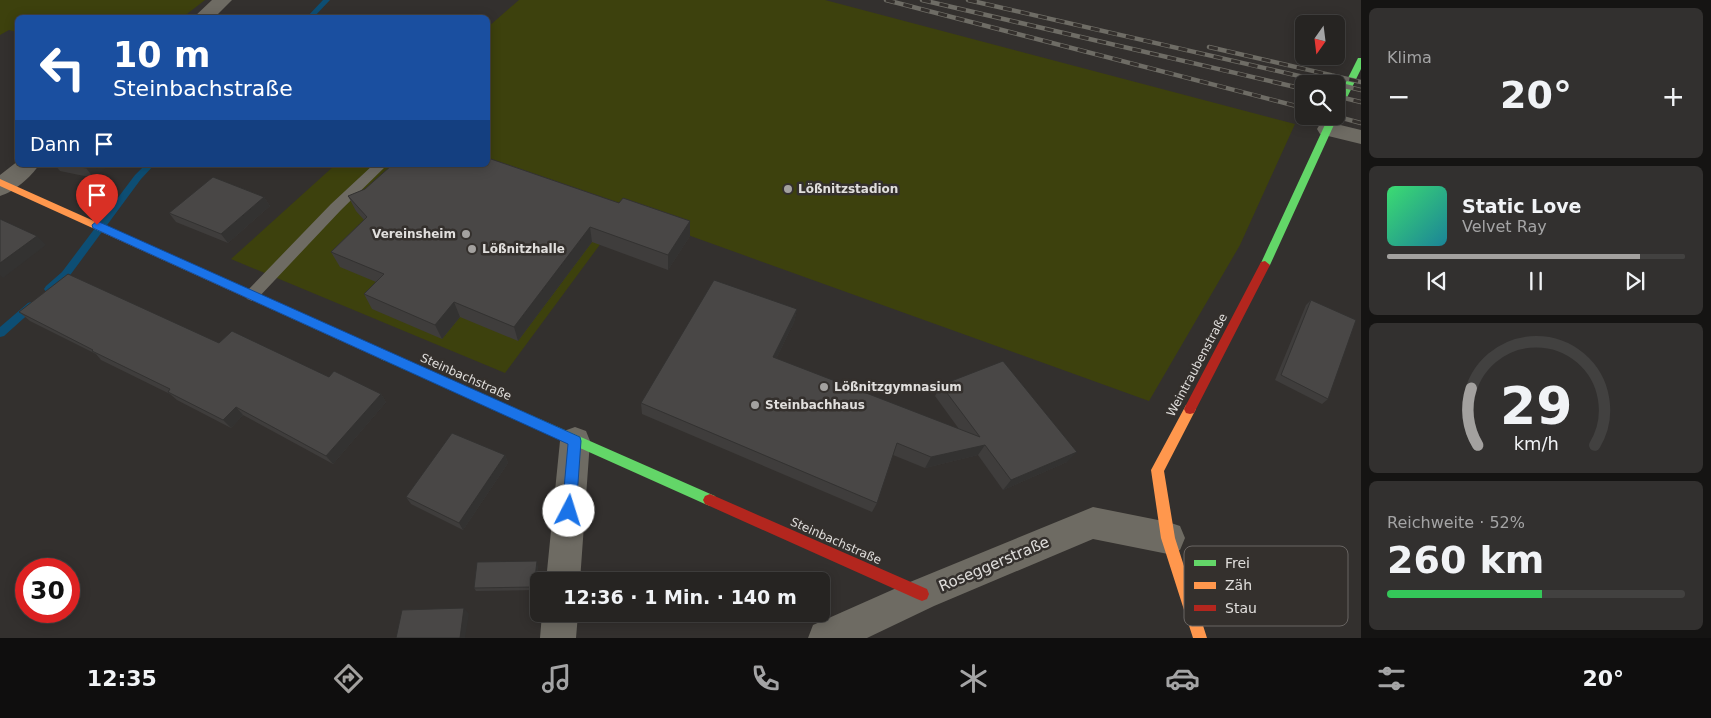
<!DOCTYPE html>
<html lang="de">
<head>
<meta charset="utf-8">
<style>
  body { margin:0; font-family:"DejaVu Sans",sans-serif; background:#32302f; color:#f1f3f6; height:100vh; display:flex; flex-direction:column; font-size:19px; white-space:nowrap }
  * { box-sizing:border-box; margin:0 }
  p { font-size:16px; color:#a4a4a5 }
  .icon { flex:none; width:28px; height:28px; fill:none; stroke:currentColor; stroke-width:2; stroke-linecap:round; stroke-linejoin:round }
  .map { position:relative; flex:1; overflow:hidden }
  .details { display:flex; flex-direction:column; gap:8px; padding:8px; background:#151413; width:350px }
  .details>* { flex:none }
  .top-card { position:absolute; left:15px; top:15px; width:475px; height:152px; border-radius:8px; box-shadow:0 2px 12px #0003,0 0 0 1px #424140; background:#1a4fa0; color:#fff; overflow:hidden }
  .needle { width:32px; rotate:194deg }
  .buttons { position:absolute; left:1295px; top:15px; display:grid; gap:10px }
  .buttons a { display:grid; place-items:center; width:50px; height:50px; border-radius:8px; background:#262422; box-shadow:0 2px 12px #0003,0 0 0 1px #424140; font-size:25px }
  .speed { position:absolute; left:15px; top:558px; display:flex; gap:10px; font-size:25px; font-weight:700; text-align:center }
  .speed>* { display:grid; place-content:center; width:65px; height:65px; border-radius:50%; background:#262422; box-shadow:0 2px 12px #0003,0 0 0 1px #424140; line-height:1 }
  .speed .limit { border:8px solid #d22; background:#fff; color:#111 }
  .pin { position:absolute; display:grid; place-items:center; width:42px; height:42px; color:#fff; margin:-51px -21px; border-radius:50% 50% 50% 0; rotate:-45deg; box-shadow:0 0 5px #0007 }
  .pin .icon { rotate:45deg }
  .me { position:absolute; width:55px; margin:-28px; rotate:5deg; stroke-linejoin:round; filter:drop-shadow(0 0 4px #0008) }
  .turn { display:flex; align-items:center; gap:18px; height:105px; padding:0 15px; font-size:22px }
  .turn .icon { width:65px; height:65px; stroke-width:2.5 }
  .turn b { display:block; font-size:35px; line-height:42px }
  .then { display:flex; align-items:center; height:48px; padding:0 15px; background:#0003; gap:10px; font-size:19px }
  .big { font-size:38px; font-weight:800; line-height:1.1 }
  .details .card { flex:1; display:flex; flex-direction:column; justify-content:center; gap:8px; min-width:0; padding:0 18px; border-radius:8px; background:#32302f }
  .details .dial { align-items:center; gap:0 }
  .dial svg { height:130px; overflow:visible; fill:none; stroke:#424140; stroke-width:7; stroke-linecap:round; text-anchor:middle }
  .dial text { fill:#f1f3f6; stroke:none }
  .song { display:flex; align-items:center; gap:15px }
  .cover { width:60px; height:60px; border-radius:8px; background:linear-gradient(135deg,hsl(140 70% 55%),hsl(190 70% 35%)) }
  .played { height:5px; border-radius:2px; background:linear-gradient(90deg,#a3a19f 85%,#424140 85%) }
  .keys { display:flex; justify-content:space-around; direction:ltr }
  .heat { display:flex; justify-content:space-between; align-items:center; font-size:28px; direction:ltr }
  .charge { height:8px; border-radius:4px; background:linear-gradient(90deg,#34c759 52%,#424140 0) }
  .trip { position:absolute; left:530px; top:572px; width:300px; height:50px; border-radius:8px; background:#262422; box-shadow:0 2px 12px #0003,0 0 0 1px #424140; font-weight:800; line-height:50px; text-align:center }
  .menu { display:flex; height:80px; justify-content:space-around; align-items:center; background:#0f0e0e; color:#a4a4a5 }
  .menu .icon { width:35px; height:35px }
  .menu .active { color:#a3a19f }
  .menu b { font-size:22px; color:#f1f3f6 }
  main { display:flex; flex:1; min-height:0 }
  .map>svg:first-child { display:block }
  .green { fill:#3d410d }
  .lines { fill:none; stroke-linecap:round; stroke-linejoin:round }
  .stream { fill:#0d4e74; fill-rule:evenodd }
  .lane { fill:#6e6b63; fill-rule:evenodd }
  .street { fill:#6e6b63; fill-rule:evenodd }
  .fast { fill:#63d668; fill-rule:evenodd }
  .slow { fill:#ff974d; fill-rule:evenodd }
  .jam { fill:#b3261e; fill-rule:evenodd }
  .rail-casing { stroke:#6e6c65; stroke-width:4.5 }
  .rail { stroke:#34302d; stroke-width:3; stroke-dasharray:9; stroke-linecap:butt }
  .wall { fill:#3f3d3c }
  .shaded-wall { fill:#333231 }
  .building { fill:#494746; stroke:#333231 }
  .route { fill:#1a73e8; stroke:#114b97 }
  .poi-dot { fill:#a3a19f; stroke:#34302d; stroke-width:2 }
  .labels { text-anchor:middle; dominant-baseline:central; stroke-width:5; stroke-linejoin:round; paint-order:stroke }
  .poi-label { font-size:12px; font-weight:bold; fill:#e0dedc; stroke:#34302d; text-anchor:start }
  .street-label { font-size:12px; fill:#e0dedc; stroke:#34302d }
  .near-street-label { font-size:15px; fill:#e0dedc; stroke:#34302d }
  .key { fill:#34302d; stroke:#686462; stroke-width:1 }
  .key-label { font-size:14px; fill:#e0dedc }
</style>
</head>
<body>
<main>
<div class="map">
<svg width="1361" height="638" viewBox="0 0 1361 638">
  <rect width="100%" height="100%" fill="#33302e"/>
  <!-- green -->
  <path class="green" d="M0,0H205L183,17L18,18L17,32L9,30L0,35Z
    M519,0H825L1295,124L1240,245L1149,401L624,212L505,373L231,259L335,165H488V27Z"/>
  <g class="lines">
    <!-- stream -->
    <path class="stream" d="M323,0H330L313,18H306Z
      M145,165H154L141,179L68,278L52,292H46L44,289L46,286L62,272L135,175Z
      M31,302L34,303L36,306L34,309L4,336L0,337V327L28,303Z"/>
    <!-- lane -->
    <path class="lane" d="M373,165H387L341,210L257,299L252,301L247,299L245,295L247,291L331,204Z"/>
    <!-- street -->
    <path class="street" d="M212,0H232L214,18H193Z
      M1328,122L1361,130V144L1320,134L1317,129L1320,124Z
      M18,161V165H39C31,177 14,192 0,196V175Z
      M575,427L586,431L590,441L580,581H546L560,441L564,431Z
      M1093,507L1168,522L1180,526L1185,538L1180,550L1168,554L1093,539L934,606L867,638H808L813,625L910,582Z
      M542,614H578L576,638H540Z"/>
    <!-- fast -->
    <path class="fast" d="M1358,58H1361V69L1340,112L1337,114L1338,116L1270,265L1265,269L1261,268L1260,265L1329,116H1336V102Z
      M385,351L715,496L717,500L715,504L710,506L705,504L381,359L379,356L381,353Z"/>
    <!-- slow -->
    <path class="slow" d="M0,179L389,353L391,356L389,359L385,361L381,359L0,186Z
      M1190,404L1194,405L1196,409L1164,471L1175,538L1207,638H1193L1161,538L1151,470L1186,405Z"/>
    <!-- jam -->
    <path class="jam" d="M1265,261L1270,265L1194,413L1190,414L1186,413L1184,409L1186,405L1261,262Z
      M710,494L927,589L929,594L927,599L922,601L917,599L705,504L703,500L705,496Z"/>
    <defs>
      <path id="rail" d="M886,0L1304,108
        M922,0L1304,89
        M968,0L1334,84
        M1209,47L1361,82
        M1336,84L1361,90
        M1336,96L1361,102
        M1335,116L1361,123"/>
    </defs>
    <!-- rail casing -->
    <use href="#rail" class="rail-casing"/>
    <!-- rail -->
    <use href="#rail" class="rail"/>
  </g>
  <!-- wall -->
  <path class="wall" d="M55,165H108L94,178L60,171Z
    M348,196L619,203L690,221V236L668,270L592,242L518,341L460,317L442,339L372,309L364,294L376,282L340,267L331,252L364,220L356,211Z
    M264,197L270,206L228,243L176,222L169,213Z
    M1311,300L1328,399L1322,404L1275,380L1306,305Z
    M797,309L794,322L776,359L959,429L935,396L941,385L1067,462L1003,490L978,455L925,468L893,455L877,503L872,512L642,414L641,403Z
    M19,312L329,377L381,394L386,402L333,464L243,415L231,428L177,400L170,394L101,360L96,354L30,321Z
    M505,455L508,463L463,530L411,504L406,497Z
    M538,565L536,590L476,591L474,588Z"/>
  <!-- shaded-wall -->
  <path class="shaded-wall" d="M90,165H108L94,178L86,168Z
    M264,197L270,206L228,243L221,234Z
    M690,221V236L668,270V255Z
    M590,227L592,242L518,341L514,327Z
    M37,236L46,245L3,278L0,275V263Z
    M454,302L460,317L442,339L435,325Z
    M797,309L794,322L771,369L773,357Z
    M381,394L386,402L333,464L326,456Z
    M236,407L243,415L231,428L223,420Z
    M985,445L978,455L925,468L931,457Z
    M1077,452L1067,462L1003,490L1011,480Z
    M505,455L508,463L463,530L459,523Z
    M537,561L538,565L536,590L534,587Z
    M464,608L469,614L465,638H460Z"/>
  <!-- building -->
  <path class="building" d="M488,158L619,203L623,198L690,221L668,255L590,227L514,327L454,302L435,325L364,294L384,274L331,252L367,217L348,196L365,189L392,165H488Z
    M69,165H90L86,168Z
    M213,177L264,197L221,234L169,213Z
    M0,219L37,236L0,263Z
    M68,274L219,343L232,331L329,377L334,371L381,394L326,456L236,407L223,420L168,392L170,389L92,351L93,350L19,312Z
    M714,280L797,309L773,357L980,437L941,385L1003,361L1077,452L1011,480L985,445L931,457L897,443L877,503L641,403Z
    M1311,300L1356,320L1328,399L1281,375Z
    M452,433L505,455L459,523L406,497Z
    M537,561L534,587L474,588L477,562Z
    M464,608L460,638H396L402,610Z"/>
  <!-- route -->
  <path class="route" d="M97,221L580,437L581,441L576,511L574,516L569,518L564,516L562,511L568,444L93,228L92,225Z"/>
  <!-- markers -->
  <g class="poi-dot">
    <circle cx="788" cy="189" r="5"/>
    <circle cx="466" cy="234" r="5"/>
    <circle cx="472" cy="249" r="5"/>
    <circle cx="824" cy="387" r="5"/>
    <circle cx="755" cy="405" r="5"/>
  </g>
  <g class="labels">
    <!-- poi labels -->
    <g class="poi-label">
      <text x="798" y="189">Lößnitzstadion</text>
      <text x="456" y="234" text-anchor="end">Vereinsheim</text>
      <text x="482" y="249">Lößnitzhalle</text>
      <text x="834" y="387">Lößnitzgymnasium</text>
      <text x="765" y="405">Steinbachhaus</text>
    </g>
    <!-- street labels -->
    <g class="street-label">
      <text transform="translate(1197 365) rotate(-62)">Weintraubenstraße</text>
      <text transform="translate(466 377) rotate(24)">Steinbachstraße</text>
      <text transform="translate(836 541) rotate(24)">Steinbachstraße</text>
    </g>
    <!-- near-street labels -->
    <g class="near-street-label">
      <text transform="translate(994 564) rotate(-23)">Roseggerstraße</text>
    </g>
  </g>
  <!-- legend -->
  <rect x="1184" y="546" width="164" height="80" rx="8" class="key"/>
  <rect x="1194" y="560" width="22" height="6" fill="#63d668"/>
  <rect x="1194" y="582" width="22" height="7" fill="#ff974d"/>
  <rect x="1194" y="605" width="22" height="6" fill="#b3261e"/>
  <g class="key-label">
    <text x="1225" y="568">Frei</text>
    <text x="1225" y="590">Zäh</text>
    <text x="1225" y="613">Stau</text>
  </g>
</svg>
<div class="buttons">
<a><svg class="needle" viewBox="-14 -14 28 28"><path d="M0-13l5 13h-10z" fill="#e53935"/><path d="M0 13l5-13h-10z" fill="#a4a4a5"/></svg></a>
<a><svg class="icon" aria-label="search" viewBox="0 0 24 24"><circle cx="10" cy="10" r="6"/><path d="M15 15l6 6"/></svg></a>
</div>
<div class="speed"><div class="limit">30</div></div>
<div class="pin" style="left:97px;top:225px;background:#d93025"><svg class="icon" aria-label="arrive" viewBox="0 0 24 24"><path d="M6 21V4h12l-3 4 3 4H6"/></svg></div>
<svg class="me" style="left:569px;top:511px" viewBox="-20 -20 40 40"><circle r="19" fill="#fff"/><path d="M0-13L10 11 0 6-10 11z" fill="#1a73e8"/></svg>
<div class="trip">12:36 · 1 Min. · 140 m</div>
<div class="top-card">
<div class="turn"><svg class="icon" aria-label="left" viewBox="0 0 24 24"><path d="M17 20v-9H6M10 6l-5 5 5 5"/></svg><div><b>10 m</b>Steinbachstraße</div></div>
<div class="then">Dann<svg class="icon" aria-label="arrive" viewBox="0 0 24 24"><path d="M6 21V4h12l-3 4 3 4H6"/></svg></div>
</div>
</div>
<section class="details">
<div class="card"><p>Klima</p>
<div class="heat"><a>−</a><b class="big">20°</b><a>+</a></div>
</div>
<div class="card">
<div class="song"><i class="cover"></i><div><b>Static Love</b><p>Velvet Ray</p></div></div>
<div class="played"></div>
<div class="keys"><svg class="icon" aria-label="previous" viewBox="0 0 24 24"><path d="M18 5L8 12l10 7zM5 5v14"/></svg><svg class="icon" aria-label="pause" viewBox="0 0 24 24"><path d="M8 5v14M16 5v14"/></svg><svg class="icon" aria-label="next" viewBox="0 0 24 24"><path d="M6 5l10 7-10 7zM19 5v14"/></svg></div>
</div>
<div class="card dial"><svg viewBox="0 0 100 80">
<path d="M14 69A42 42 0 1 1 86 69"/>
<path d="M14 69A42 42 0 0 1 10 34" stroke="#a3a19f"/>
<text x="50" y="56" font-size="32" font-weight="700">29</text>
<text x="50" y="72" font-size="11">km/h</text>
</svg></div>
<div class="card"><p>Reichweite · 52%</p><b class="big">260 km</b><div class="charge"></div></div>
</section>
</main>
<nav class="menu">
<b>12:35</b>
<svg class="icon active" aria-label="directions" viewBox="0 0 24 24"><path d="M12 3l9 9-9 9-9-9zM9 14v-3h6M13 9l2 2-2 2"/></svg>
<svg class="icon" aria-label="music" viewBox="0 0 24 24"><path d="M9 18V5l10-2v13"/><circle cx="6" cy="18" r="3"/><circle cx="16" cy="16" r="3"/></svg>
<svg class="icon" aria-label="phone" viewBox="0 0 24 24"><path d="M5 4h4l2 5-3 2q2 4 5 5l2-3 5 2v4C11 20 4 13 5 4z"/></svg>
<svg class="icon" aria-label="climate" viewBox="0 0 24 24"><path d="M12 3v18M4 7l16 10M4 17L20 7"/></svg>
<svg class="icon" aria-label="car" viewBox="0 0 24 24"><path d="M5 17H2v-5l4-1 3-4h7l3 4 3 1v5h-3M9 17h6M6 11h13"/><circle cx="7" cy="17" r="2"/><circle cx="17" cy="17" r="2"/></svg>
<svg class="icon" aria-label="filters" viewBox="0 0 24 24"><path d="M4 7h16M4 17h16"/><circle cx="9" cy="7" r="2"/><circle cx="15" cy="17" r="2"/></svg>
<b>20°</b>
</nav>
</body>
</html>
